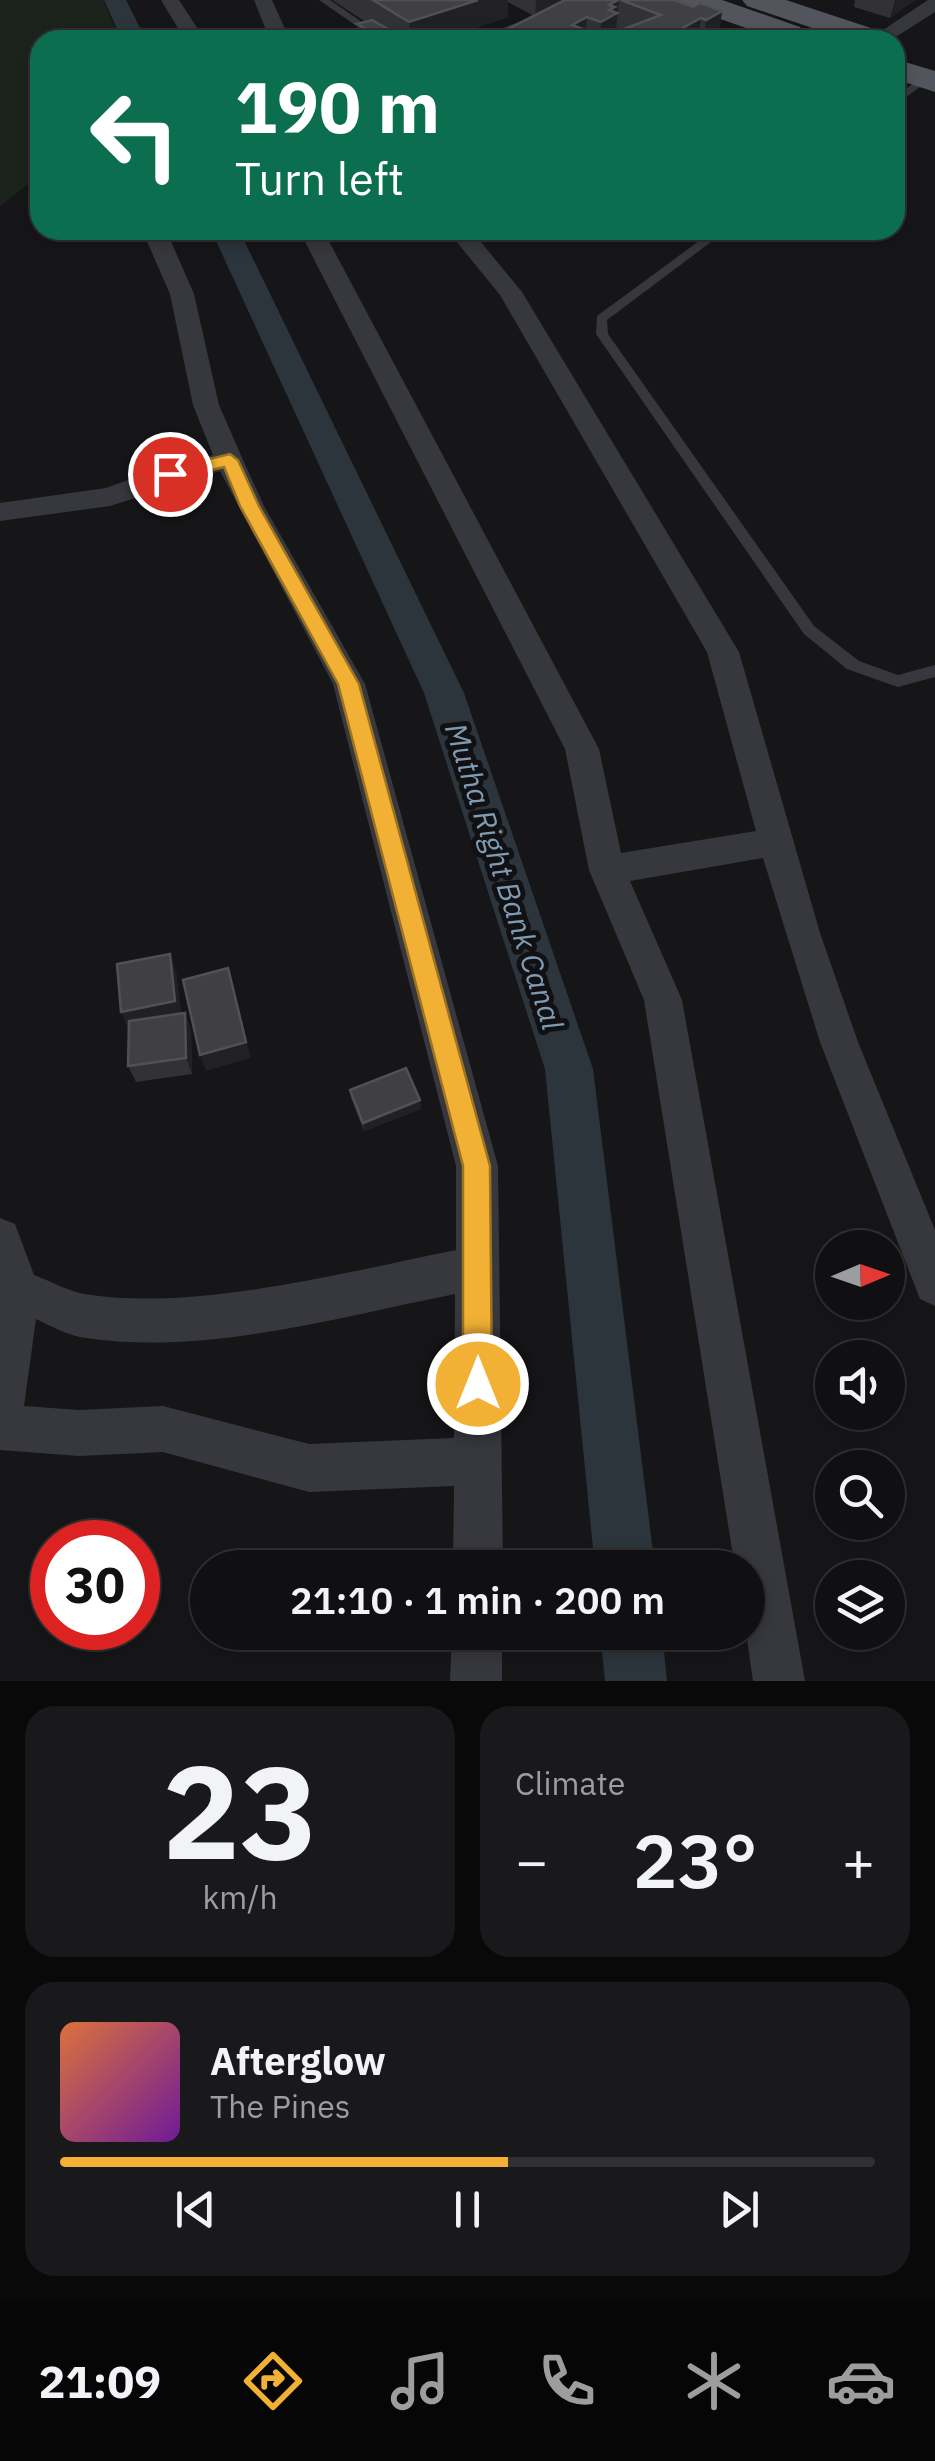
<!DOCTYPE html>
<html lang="en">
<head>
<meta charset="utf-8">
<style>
  body { margin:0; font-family:"IBM Plex Sans",sans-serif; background:#19191b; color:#f1f3f6; height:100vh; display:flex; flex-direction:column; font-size:38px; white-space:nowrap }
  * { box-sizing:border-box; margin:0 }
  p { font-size:32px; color:#9c9d9f }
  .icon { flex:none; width:55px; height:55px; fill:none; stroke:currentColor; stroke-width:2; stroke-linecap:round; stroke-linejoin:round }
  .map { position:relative; height:1681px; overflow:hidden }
  .sheet { display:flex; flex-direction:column; gap:25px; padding:25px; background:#09090a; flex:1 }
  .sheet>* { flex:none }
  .hud { position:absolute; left:30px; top:30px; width:875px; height:210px; border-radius:30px; box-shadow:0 5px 15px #0003,0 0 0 2px #303032; background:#0b6e4f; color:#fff; overflow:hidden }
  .needle { width:65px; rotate:88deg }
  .buttons { position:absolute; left:815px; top:1230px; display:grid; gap:20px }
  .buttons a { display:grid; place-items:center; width:90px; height:90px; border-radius:50%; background:#101012; box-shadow:0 5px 15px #0003,0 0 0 2px #303032; font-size:50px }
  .speed { position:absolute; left:30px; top:1520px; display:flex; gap:20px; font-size:50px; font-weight:700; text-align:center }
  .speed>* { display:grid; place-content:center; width:130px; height:130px; border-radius:50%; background:#101012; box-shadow:0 5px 15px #0003,0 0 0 2px #303032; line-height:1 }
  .speed .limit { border:15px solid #d22; background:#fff; color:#111 }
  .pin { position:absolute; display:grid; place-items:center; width:85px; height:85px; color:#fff; margin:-42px; border:5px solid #fff; border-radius:50%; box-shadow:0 2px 10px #0007 }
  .me { position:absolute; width:110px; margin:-55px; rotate:0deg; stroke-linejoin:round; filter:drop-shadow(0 0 8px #0008) }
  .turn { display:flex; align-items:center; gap:35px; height:210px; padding:0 40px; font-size:45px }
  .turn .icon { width:130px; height:130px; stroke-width:2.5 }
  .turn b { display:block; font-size:70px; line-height:85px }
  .big { font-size:75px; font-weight:600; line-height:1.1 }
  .sheet .widget { flex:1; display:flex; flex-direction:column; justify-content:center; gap:15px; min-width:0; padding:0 35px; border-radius:30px; background:#19191b }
  .sheet .dial { align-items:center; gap:0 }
  .dial b { font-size:130px; line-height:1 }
  .song { display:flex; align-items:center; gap:30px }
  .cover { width:120px; height:120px; border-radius:15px; background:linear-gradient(135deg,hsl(20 70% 55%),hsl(280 70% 35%)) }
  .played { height:10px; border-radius:5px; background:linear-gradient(90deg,#f2b134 55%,#303032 55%) }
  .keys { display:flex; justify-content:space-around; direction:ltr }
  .heat { display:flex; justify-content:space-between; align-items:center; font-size:55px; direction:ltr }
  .sheet .tiles { flex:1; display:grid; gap:25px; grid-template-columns:1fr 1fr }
  .widget:last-child { grid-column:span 2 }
  .trip { position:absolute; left:190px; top:1550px; width:575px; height:100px; border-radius:50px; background:#101012; box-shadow:0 5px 15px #0003,0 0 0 2px #303032; font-weight:600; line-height:100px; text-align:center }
  .dock { display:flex; height:160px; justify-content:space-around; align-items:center; background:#060607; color:#9c9d9f }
  .dock .icon { width:70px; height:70px }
  .dock .selected { color:#f2b134 }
  .dock b { font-size:45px; color:#f1f3f6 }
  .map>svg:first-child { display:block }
  .green { fill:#1c231d }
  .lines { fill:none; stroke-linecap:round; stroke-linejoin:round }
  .canal { fill:#2c353c; fill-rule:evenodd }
  .lane { fill:#37383d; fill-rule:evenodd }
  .street { fill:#37383d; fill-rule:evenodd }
  .primary { fill:#53555c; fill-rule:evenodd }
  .wall { fill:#323236 }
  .shaded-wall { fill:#212124 }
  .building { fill:#3f3f44; stroke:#4f5156; stroke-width:2.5 }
  .route { fill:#f2b134; stroke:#9d7322; stroke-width:2.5 }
  .labels { text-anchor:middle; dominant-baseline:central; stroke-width:10; stroke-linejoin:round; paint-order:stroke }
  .water-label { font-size:30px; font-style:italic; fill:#7f9bb3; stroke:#111113 }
</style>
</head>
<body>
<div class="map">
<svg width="935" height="1681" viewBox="0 0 935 1681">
  <rect width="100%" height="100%" fill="#161618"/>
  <!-- green -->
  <path class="green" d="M0,0H103L120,40H40V175L0,206Z"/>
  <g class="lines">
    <!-- canal -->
    <path class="canal" d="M104,0H126L146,40H122Z
      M211,230H239L464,693L593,1069L655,1568H595L545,1069L424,693Z
      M600,1632H662L667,1681H605Z"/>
    <!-- lane -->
    <path class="lane" d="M319,0H330L388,40H377Z
      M528,19L536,21L484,40H469Z
      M763,23L771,25L749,40H737Z
      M696,25L731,38L733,40H719L693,30L691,28Z
      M922,77L931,79L895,105V97Z
      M714,230H727L607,320L608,334L814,626L859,661L898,675L935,665V677L898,687L892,685L847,669L804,634L596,334L597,316Z"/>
    <!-- street -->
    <path class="street" d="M161,0H179L205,40H185Z
      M254,0H272L290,40H270Z
      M928,0H935V12L891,40H868Z
      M142,230H166L194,294L219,405L243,460L264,506L365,684L498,1166L503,1568H453L454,1486L309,1492L163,1452L79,1456L0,1450V1218L15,1224L34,1275C50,1281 68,1291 84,1294C194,1312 346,1272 456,1250V1166L333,684L220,471L110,506L0,521V503L106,488L161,468L213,455L193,405L170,294ZM455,1294L454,1438L309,1444L163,1406L79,1410L24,1406L36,1319C51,1326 69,1336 86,1338C204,1356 339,1317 455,1294Z
      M299,230H323L599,749L621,853L756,831L707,652L500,295L447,230H471L522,292L739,652L820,933L858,1042L935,1230V1306L920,1299L820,1042L763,858L630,881L682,1000L805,1681H753L746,1632L748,1568H735L644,1000L589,870L565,749Z
      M452,1632H502V1681H450Z"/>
    <!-- primary -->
    <path class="primary" d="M678,0H722L800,27L804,33L797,40L778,39L683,6Z
      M742,0H786L889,34L893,40H848L747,6Z
      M895,59L935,71V92L895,79Z"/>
  </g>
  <!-- wall -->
  <path class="wall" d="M332,0H674L693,7L722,11L718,40H615L621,37V35L617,33L615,40H510V28L534,16L508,2V17L439,40H354L353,34L358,32L357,24L366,22Z
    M855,0H915L890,18L854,7Z
    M176,972L181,1014L185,1013L191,1030L192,1074L136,1082L128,1066L129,1029Z
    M350,1090L420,1100L421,1109L364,1131L351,1098Z"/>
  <!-- shaded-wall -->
  <path class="shaded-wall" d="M478,0H508V17L439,40H410L409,22Z
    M536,0H582L535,17Z
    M619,0L615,40H600L601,22L609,5Z
    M895,0H915L890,18Z
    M722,11L718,40H703L706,20Z
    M587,17L585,40L572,25Z
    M701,18L698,40H661Z
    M170,954L176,972L182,1018L128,1029L121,1012Z
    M228,968L251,1058L206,1071L200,1055Z
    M185,1013L191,1030L192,1074L186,1058Z
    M420,1100L421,1109L364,1131L363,1123Z"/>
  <!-- building -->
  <path class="building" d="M373,0H478L409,22Z
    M565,0H618L609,5L615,7L609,10L617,13L601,22L587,17L572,25L612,40H555L538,33L532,36L510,28Z
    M621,0H674L693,7L700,3L722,11L706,20L701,18L661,40H615L629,33L621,30L661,15Z
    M372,20L402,37L390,40H364L353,34L366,29L357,24Z
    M170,954L175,1001L121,1012L117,964Z
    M228,968L246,1042L200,1055L183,980Z
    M185,1013L186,1058L128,1066L129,1021Z
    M406,1068L420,1100L363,1123L350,1090Z"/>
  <!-- route -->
  <path class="route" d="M230,454L238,460L259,506L359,684L490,1166L492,1384L488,1394L478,1399L467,1394L463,1384V1166L338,684L240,506L224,467L170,480L161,474L164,470Z"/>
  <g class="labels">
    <!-- water labels -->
    <g class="water-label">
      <text transform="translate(505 876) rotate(72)">Mutha Right Bank Canal</text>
    </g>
  </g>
</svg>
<div class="buttons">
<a><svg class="needle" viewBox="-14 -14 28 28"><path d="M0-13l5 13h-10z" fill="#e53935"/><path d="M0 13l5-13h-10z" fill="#9c9d9f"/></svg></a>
<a><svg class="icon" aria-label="sound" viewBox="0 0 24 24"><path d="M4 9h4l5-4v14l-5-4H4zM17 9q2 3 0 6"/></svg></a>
<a><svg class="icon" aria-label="search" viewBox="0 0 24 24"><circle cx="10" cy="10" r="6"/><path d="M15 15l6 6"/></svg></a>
<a><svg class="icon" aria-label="layers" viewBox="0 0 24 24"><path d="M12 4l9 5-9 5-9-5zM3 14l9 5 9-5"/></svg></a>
</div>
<div class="speed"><div class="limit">30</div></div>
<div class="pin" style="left:170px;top:474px;background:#d93025"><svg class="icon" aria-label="arrive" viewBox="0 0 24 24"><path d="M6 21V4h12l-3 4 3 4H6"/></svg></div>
<svg class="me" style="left:478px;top:1384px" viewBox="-20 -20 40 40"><circle r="17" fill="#f2b134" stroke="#fff" stroke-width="3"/><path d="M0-11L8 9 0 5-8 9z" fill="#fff"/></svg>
<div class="trip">21:10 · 1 min · 200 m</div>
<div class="hud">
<div class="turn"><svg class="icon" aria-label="left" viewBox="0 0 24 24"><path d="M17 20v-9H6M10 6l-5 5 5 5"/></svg><div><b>190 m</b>Turn left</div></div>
</div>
</div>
<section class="sheet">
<div class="tiles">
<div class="widget dial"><b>23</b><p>km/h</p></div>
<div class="widget"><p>Climate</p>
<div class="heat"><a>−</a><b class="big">23°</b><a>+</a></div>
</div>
<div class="widget">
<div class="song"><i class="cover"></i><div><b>Afterglow</b><p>The Pines</p></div></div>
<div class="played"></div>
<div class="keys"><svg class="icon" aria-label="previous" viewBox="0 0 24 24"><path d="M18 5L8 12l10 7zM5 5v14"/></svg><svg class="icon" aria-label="pause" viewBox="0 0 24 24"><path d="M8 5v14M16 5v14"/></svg><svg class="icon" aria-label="next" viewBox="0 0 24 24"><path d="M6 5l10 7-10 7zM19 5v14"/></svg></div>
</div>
</div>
</section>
<nav class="dock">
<b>21:09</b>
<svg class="icon selected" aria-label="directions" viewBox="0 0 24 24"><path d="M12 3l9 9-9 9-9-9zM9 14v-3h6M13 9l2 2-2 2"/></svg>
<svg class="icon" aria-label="music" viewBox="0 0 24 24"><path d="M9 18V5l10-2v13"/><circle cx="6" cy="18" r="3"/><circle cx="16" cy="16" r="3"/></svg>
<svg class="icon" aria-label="phone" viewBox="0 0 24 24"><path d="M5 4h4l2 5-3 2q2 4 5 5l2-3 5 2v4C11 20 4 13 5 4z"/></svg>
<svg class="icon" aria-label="climate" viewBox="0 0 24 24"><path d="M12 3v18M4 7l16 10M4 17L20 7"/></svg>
<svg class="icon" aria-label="car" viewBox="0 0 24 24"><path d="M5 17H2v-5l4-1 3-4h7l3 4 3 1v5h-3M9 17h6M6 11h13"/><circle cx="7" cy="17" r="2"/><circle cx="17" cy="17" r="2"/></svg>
</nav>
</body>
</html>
